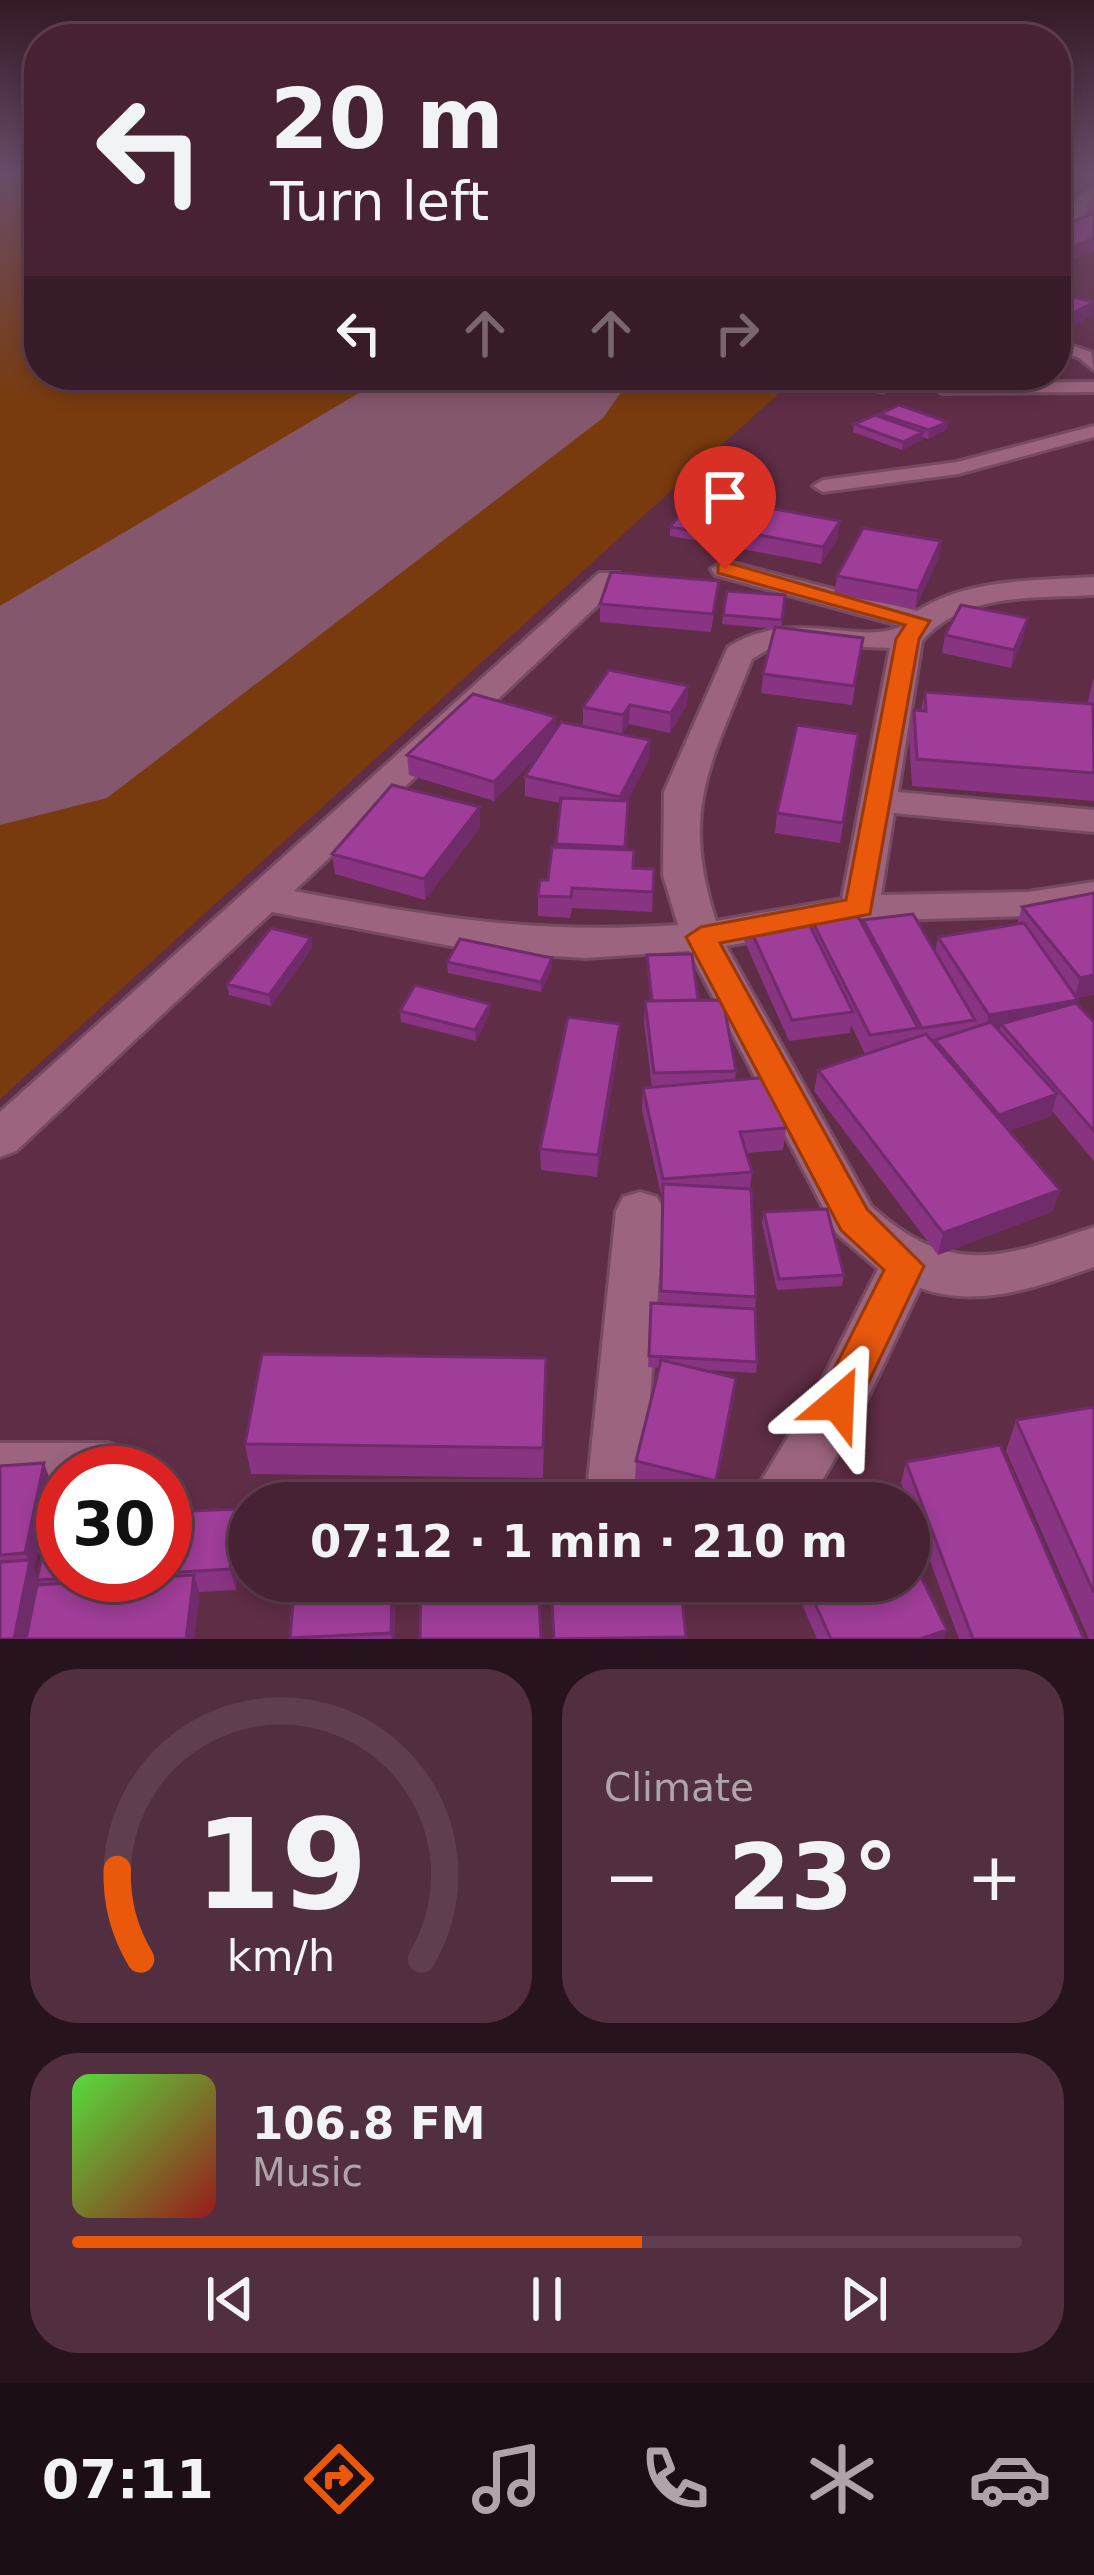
<!DOCTYPE html>
<html lang="en">
<head>
<meta charset="utf-8">
<style>
  body { margin:0; font-family:"DejaVu Sans",sans-serif; background:#512f40; color:#f1f3f6; height:100vh; display:flex; flex-direction:column; font-size:45px; white-space:nowrap }
  * { box-sizing:border-box; margin:0 }
  p { font-size:39px; color:#b0a4ac }
  .icon { flex:none; width:66px; height:66px; fill:none; stroke:currentColor; stroke-width:2; stroke-linecap:round; stroke-linejoin:round }
  .map { position:relative; height:1639px; overflow:hidden }
  .side { display:flex; flex-direction:column; gap:30px; padding:30px; background:#27131d; flex:1 }
  .side>* { flex:none }
  .hud { position:absolute; left:24px; top:24px; width:1047px; height:366px; border-radius:48px; box-shadow:0 6px 18px #0003,0 0 0 3px #5f3f4f; background:#472234; color:#f1f3f6; overflow:hidden }
  .speed { position:absolute; left:36px; top:1446px; display:flex; gap:24px; font-size:60px; font-weight:700; text-align:center }
  .speed>* { display:grid; place-content:center; width:156px; height:156px; border-radius:50%; background:#472234; box-shadow:0 6px 18px #0003,0 0 0 3px #5f3f4f; line-height:1 }
  .speed .limit { border:18px solid #d22; background:#fff; color:#111 }
  .pin { position:absolute; display:grid; place-items:center; width:102px; height:102px; color:#fff; margin:-123px -51px; border-radius:50% 50% 50% 0; rotate:-45deg; box-shadow:0 0 12px #0007 }
  .pin .icon { rotate:45deg }
  .me { position:absolute; width:132px; margin:-66px; rotate:26deg; stroke-linejoin:round; filter:drop-shadow(0 0 9px #0008) }
  .turn { display:flex; align-items:center; gap:42px; height:252px; padding:0 48px; font-size:54px }
  .turn .icon { width:156px; height:156px; stroke-width:2.5 }
  .turn b { display:block; font-size:84px; line-height:102px }
  .lanes { display:flex; align-items:center; height:114px; padding:0 48px; background:#0003; justify-content:center; gap:60px; direction:ltr }
  .lanes .off { opacity:.35 }
  .big { font-size:90px; font-weight:800; line-height:1.1 }
  .side .widget { flex:1; display:flex; flex-direction:column; justify-content:center; gap:18px; min-width:0; padding:0 42px; border-radius:48px; background:#512f40 }
  .side .dial { align-items:center; gap:0 }
  .dial svg { height:312px; overflow:visible; fill:none; stroke:#5f3f4f; stroke-width:7; stroke-linecap:round; text-anchor:middle }
  .dial text { fill:#f1f3f6; stroke:none }
  .song { display:flex; align-items:center; gap:36px }
  .cover { width:144px; height:144px; border-radius:18px; background:linear-gradient(135deg,hsl(110 70% 55%),hsl(0 70% 35%)) }
  .played { height:12px; border-radius:6px; background:linear-gradient(90deg,#ea580c 60%,#5f3f4f 60%) }
  .keys { display:flex; justify-content:space-around; direction:ltr }
  .heat { display:flex; justify-content:space-between; align-items:center; font-size:66px; direction:ltr }
  .side .tiles { flex:1; display:grid; gap:30px; grid-template-columns:1fr 1fr }
  .widget:last-child { grid-column:span 2 }
  .trip { position:absolute; left:228px; top:1482px; width:702px; height:120px; border-radius:60px; background:#472234; box-shadow:0 6px 18px #0003,0 0 0 3px #5f3f4f; font-weight:800; line-height:120px; text-align:center }
  .tab-bar { display:flex; height:192px; justify-content:space-around; align-items:center; background:#1c0e15; color:#b0a4ac }
  .tab-bar .icon { width:84px; height:84px }
  .tab-bar .current { color:#ea580c }
  .tab-bar b { font-size:54px; color:#f1f3f6 }
  .map>svg:first-child { display:block }
  .green { fill:#793b0e }
  .lines { fill:none; stroke-linecap:round; stroke-linejoin:round }
  .runway { fill:#84576d; fill-rule:evenodd }
  .service-casing { stroke:#764b61; stroke-width:6 }
  .minor-casing { stroke:#764b61; stroke-width:6 }
  .service { fill:#9c647e; fill-rule:evenodd }
  .minor { fill:#9c647e; fill-rule:evenodd }
  .wall { fill:#893483 }
  .shaded-wall { fill:#6f2b6a }
  .building { fill:#9f3d98; stroke:#6f2b6a; stroke-width:3 }
  .route { fill:#ea580c; stroke:#983908; stroke-width:3 }
</style>
</head>
<body>
<div class="map">
<svg width="1094" height="1639" viewBox="0 0 1094 1639">
  <rect width="100%" height="100%" fill="#5f2d46"/>
  <!-- green -->
  <path class="green" d="M0,175H39V375H472L0,676Z
    M591,375H799L0,1099V796Z"/>
  <g class="lines">
    <!-- runway -->
    <path class="runway" d="M389,375H633L603,418L107,798L0,825V606Z"/>
    <defs>
      <path id="service" d="M1056,340L1091,352L1094,370L1079,358L1056,350Z
        M1094,382V392L942,393L934,388L942,383Z
        M1094,426V437L958,474L823,492L813,486L823,480L957,462Z"/>
      <path id="minor" d="M1094,188C1094,209 1076,232 1056,239C1056,221 1076,195 1094,188Z
        M725,561L917,611C969,578 1034,581 1094,577V595C1034,599 965,591 922,641L898,792L1094,810V832L894,813L881,895L1028,892L1094,882V906L1028,916L860,921L726,946L871,1206C950,1278 1001,1258 1094,1227V1267C1037,1287 979,1309 920,1288L857,1420L809,1503H748L819,1386L878,1269L837,1234L689,951L585,958L477,951L272,912L16,1151L0,1157V1112L599,573H619V585L294,891C433,917 535,935 678,925L663,875L664,792L728,647C794,606 858,647 902,626L715,575L711,569ZM791,644L890,648L842,899L716,921C679,808 712,762 752,659L770,648Z
        M640,1192L657,1197L664,1211L644,1478L661,1503H594L588,1481L616,1211L623,1197Z
        M0,1443H108L128,1450L136,1469L63,1473V1495H0Z"/>
    </defs>
    <!-- service casing -->
    <use href="#service" class="service-casing"/>
    <!-- minor casing -->
    <use href="#minor" class="minor-casing"/>
    <!-- service -->
    <use href="#service" class="service"/>
    <!-- minor -->
    <use href="#minor" class="minor"/>
  </g>
  <!-- wall -->
  <path class="wall" d="M1056,175H1092L1087,183L1068,202L1061,201Z
    M1094,196V251L1064,262L1056,260V228L1088,215H1085L1088,202Z
    M1056,293L1094,302L1091,316L1064,330L1056,328Z
    M832,375H911L884,395L831,383Z
    M880,414L948,422L946,430L928,439L923,437L922,440L902,450L853,432L854,424L880,417Z
    M725,517L724,525L838,538L821,564L721,545L722,529L712,543L670,536V527Z
    M941,541L938,559L915,609L834,594L837,576Z
    M719,581L711,632L600,622V604Z
    M785,595L781,628L863,638L852,705L761,693L763,674L775,629L722,624L723,615Z
    M945,635L1024,636L1011,668L942,653Z
    M1094,677V801L912,786L909,737L914,710H921L925,692L1089,704L1088,701Z
    M688,686L687,705L670,733L629,724L622,734L650,740L649,759L627,801L626,850L633,868L654,869L652,912L572,908L570,918L538,916V896L548,880L556,847L560,803L525,796V776L540,753L494,801L409,775L407,755L583,726V707Z
    M858,734L840,843L775,833L777,813Z
    M480,827L425,900L335,874L332,854Z
    M1094,893L1077,999V1004L1094,1022V1161L1052,1111L1051,1116L1009,1131L1060,1190L1053,1211L938,1255L814,1091L818,1070L865,1054L851,1025L850,1033L789,1041L744,940L746,920H807L808,913L862,925L863,920L935,952L938,937L1017,924L1022,907Z
    M311,938L312,948L271,1006L229,995L227,984Z
    M647,955L698,1000L736,1071L735,1081L786,1128L783,1150L746,1153L752,1172L750,1189L756,1297L755,1310L757,1362L756,1373L704,1370L736,1378L713,1502L635,1482L636,1461L659,1368L648,1367L651,1303L660,1304L662,1199L642,1110L643,1088H652L644,1022L645,1001H650Z
    M552,958V969L541,992L448,973L447,962Z
    M400,1011L490,1014L476,1041L401,1022Z
    M620,1024L619,1045L597,1177L541,1170L540,1149Z
    M764,1212L844,1275L842,1286L777,1290L762,1223Z
    M546,1358L543,1478L251,1474L245,1444Z
    M1094,1407V1639H1089L1006,1451L1016,1420Z
    M906,1462L1084,1639H959L901,1483Z
    M0,1466L52,1485L34,1570L38,1578L63,1575H165V1483L173,1482L179,1503L178,1512L242,1530L236,1590L199,1592L194,1639H0Z
    M295,1581H396L394,1639H291Z
    M792,1581H909L944,1639H817Z"/>
  <!-- shaded-wall -->
  <path class="shaded-wall" d="M1085,175H1092L1087,183L1068,202L1070,190Z
    M1063,189L1061,201L1056,206V196Z
    M1094,238L1093,251L1064,262L1067,249Z
    M1094,302L1091,316L1064,330L1067,316Z
    M892,375H911L884,395L886,380Z
    M948,422L946,430L928,439L929,430Z
    M923,432L922,440L902,450L903,442Z
    M725,517L724,526L712,543V534Z
    M840,521L838,538L821,564L823,547Z
    M941,541L938,559L915,609L918,591Z
    M1028,618L1024,636L1011,668L1014,650Z
    M688,686L687,705L670,733L671,713Z
    M630,705L629,724L622,734L623,715Z
    M556,717V737L494,801V782Z
    M650,740L649,759L620,817V797Z
    M480,807V827L425,900L424,879Z
    M311,938L312,948L271,1006L269,995Z
    M552,958V969L541,992V982Z
    M1094,975V995L1074,999L1080,978Z
    M1078,1000L1072,1021L1001,1024L999,1034L984,1036L989,1015Z
    M490,1004V1014L476,1041L475,1030Z
    M620,1024L619,1045L597,1177L598,1155Z
    M1057,1094L1051,1116L994,1136L999,1115Z
    M1060,1190L1053,1211L938,1255L943,1233Z
    M736,1378L734,1399L713,1502L716,1481Z
    M44,1463L52,1485L34,1570L39,1581L27,1639H14L30,1564L25,1553Z
    M173,1482L179,1503L175,1533L169,1512Z
    M237,1509L242,1530L236,1590L230,1569Z
    M194,1575L200,1595L194,1639H186Z
    M392,1581H396L394,1639H392L391,1633Z
    M947,1630L944,1639H920Z"/>
  <!-- building -->
  <path class="building" d="M1056,175H1085L1070,190L1063,189L1056,196Z
    M1094,213V238L1067,249L1056,247V228Z
    M1056,293L1094,302L1067,316L1056,313Z
    M865,375H892L886,380Z
    M899,405L948,422L929,430L880,414Z
    M875,415L923,432L903,442L854,424Z
    M742,503L840,521L823,547L722,528Z
    M683,510L725,517L712,534L670,527Z
    M863,528L941,541L918,591L837,576Z
    M611,572L719,581L713,614L600,604Z
    M727,591L785,595L782,620L723,615Z
    M961,605L1028,618L1014,650L945,635Z
    M775,627L863,638L854,686L763,674Z
    M609,670L688,686L671,713L630,705L623,715L583,707Z
    M925,692L1093,704L1094,773L917,759L914,710L926,711Z
    M473,694L556,717L494,782L407,755Z
    M561,722L650,740L620,797L525,776Z
    M797,725L858,734L843,823L777,813Z
    M392,785L480,807L424,879L332,854Z
    M561,798L628,801L625,847L556,844Z
    M552,847L634,850L633,868L654,869L653,892L572,888L571,897L538,896L540,880H548Z
    M1094,893V975L1080,978L1022,907Z
    M853,907L918,1028L870,1035L808,913Z
    M803,912L853,1012L792,1020L746,920Z
    M913,914L975,1020L922,1028L863,920Z
    M1024,923L1078,1000L989,1015L938,937Z
    M271,928L311,938L269,995L227,984Z
    M460,939L552,958L541,982L447,962Z
    M692,954L698,1000L652,1001L647,955Z
    M415,985L490,1004L475,1030L400,1011Z
    M723,1000L736,1071L654,1073L645,1001Z
    M1076,1003L1094,1022V1131L1001,1024Z
    M568,1017L620,1024L598,1155L540,1149Z
    M991,1022L1057,1094L999,1115L935,1040Z
    M926,1034L1060,1190L943,1233L818,1070Z
    M771,1077L786,1128L740,1132L752,1172L663,1179L643,1088Z
    M663,1184L751,1189L756,1297L661,1291Z
    M827,1209L844,1275L779,1279L764,1212Z
    M651,1303L755,1309L757,1362L649,1356Z
    M262,1354L546,1358L543,1448L245,1444Z
    M661,1360L736,1378L716,1481L636,1461Z
    M1094,1407V1593L1016,1420Z
    M1000,1445L1084,1639H973L906,1462Z
    M44,1463L25,1553L0,1555V1466Z
    M173,1482L169,1512L237,1509L230,1569L165,1573V1483Z
    M396,1484L395,1503H303L304,1487Z
    M535,1487V1503H423V1492Z
    M56,1488H63V1575H124L37,1580Z
    M625,1489L626,1503H548V1492Z
    M909,1552L947,1630L920,1639H831L805,1581H909Z
    M30,1560L14,1639H0V1562Z
    M194,1575L186,1639H26L37,1585Z
    M295,1581H392L391,1633L290,1638Z
    M421,1581H538L541,1639H420Z
    M551,1581H680L686,1637L554,1639Z"/>
  <!-- sky -->
  <linearGradient id="sky" x2="0" y2="1"><stop stop-color="#341926"/><stop offset="0.43" stop-color="#694c68"/><stop offset="1" stop-color="#694c68" stop-opacity="0"/></linearGradient>
  <rect width="1094" height="405" fill="url(#sky)"/>
  <!-- route -->
  <path class="route" d="M725,562L930,621L919,639L870,914L720,943L867,1209L924,1266L852,1417L838,1422L823,1417L817,1403L884,1270L841,1230L686,937L701,927L846,900L896,639L905,625L718,573V564Z"/>
</svg>
<div class="speed"><div class="limit">30</div></div>
<div class="pin" style="left:725px;top:569px;background:#d93025"><svg class="icon" aria-label="arrive" viewBox="0 0 24 24"><path d="M6 21V4h12l-3 4 3 4H6"/></svg></div>
<svg class="me" style="left:838px;top:1403px" viewBox="-20 -20 40 40"><path d="M0-17L14 15 0 8-14 15z" fill="#ea580c" stroke="#fff" stroke-width="4"/></svg>
<div class="trip">07:12 · 1 min · 210 m</div>
<div class="hud">
<div class="turn"><svg class="icon" aria-label="left" viewBox="0 0 24 24"><path d="M17 20v-9H6M10 6l-5 5 5 5"/></svg><div><b>20 m</b>Turn left</div></div>
<div class="lanes"><svg class="icon" aria-label="left" viewBox="0 0 24 24"><path d="M17 20v-9H6M10 6l-5 5 5 5"/></svg><svg class="icon off" aria-label="ahead" viewBox="0 0 24 24"><path d="M12 20V5M6 11l6-6 6 6"/></svg><svg class="icon off" aria-label="ahead" viewBox="0 0 24 24"><path d="M12 20V5M6 11l6-6 6 6"/></svg><svg class="icon off" aria-label="right" viewBox="0 0 24 24"><path d="M7 20v-9h11M14 6l5 5-5 5"/></svg></div>
</div>
</div>
<section class="side">
<div class="tiles">
<div class="widget dial"><svg viewBox="0 0 100 80">
<path d="M14 69A42 42 0 1 1 86 69"/>
<path d="M14 69A42 42 0 0 1 8 46" stroke="#ea580c"/>
<text x="50" y="56" font-size="32" font-weight="700">19</text>
<text x="50" y="72" font-size="11">km/h</text>
</svg></div>
<div class="widget"><p>Climate</p>
<div class="heat"><a>−</a><b class="big">23°</b><a>+</a></div>
</div>
<div class="widget">
<div class="song"><i class="cover"></i><div><b>106.8 FM</b><p>Music</p></div></div>
<div class="played"></div>
<div class="keys"><svg class="icon" aria-label="previous" viewBox="0 0 24 24"><path d="M18 5L8 12l10 7zM5 5v14"/></svg><svg class="icon" aria-label="pause" viewBox="0 0 24 24"><path d="M8 5v14M16 5v14"/></svg><svg class="icon" aria-label="next" viewBox="0 0 24 24"><path d="M6 5l10 7-10 7zM19 5v14"/></svg></div>
</div>
</div>
</section>
<nav class="tab-bar">
<b>07:11</b>
<svg class="icon current" aria-label="directions" viewBox="0 0 24 24"><path d="M12 3l9 9-9 9-9-9zM9 14v-3h6M13 9l2 2-2 2"/></svg>
<svg class="icon" aria-label="music" viewBox="0 0 24 24"><path d="M9 18V5l10-2v13"/><circle cx="6" cy="18" r="3"/><circle cx="16" cy="16" r="3"/></svg>
<svg class="icon" aria-label="phone" viewBox="0 0 24 24"><path d="M5 4h4l2 5-3 2q2 4 5 5l2-3 5 2v4C11 20 4 13 5 4z"/></svg>
<svg class="icon" aria-label="climate" viewBox="0 0 24 24"><path d="M12 3v18M4 7l16 10M4 17L20 7"/></svg>
<svg class="icon" aria-label="car" viewBox="0 0 24 24"><path d="M5 17H2v-5l4-1 3-4h7l3 4 3 1v5h-3M9 17h6M6 11h13"/><circle cx="7" cy="17" r="2"/><circle cx="17" cy="17" r="2"/></svg>
</nav>
</body>
</html>
